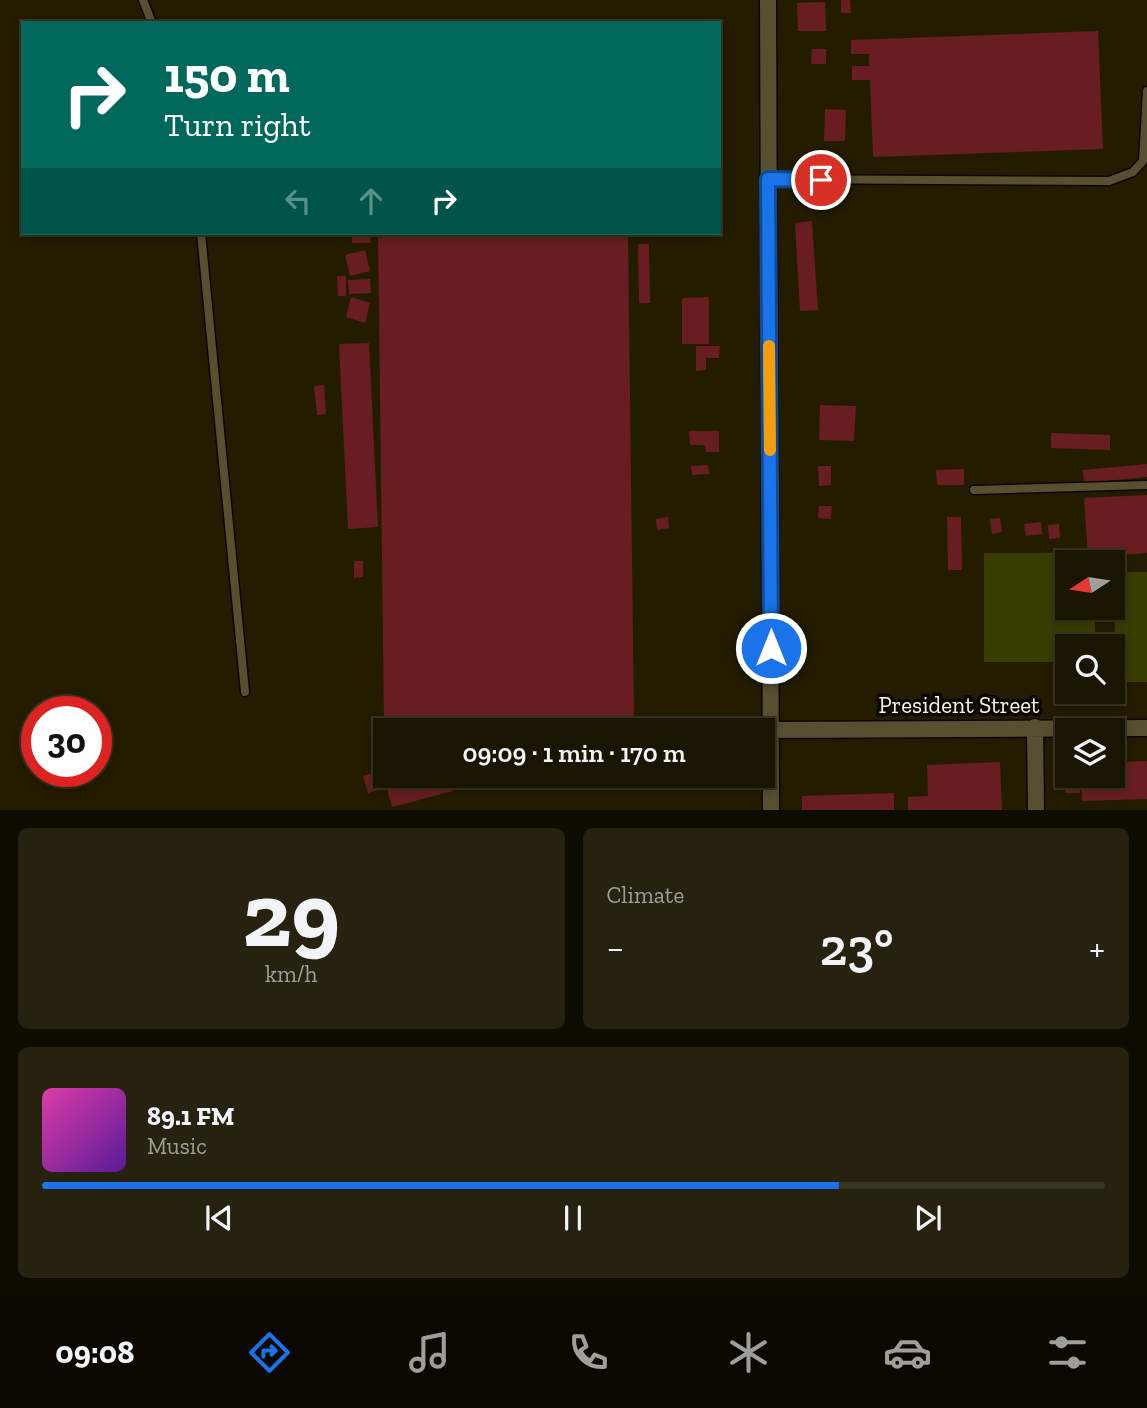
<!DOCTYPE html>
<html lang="en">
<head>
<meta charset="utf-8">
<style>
  body { margin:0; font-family:"Zilla Slab",serif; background:#27220f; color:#f1f3f6; height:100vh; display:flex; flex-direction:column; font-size:26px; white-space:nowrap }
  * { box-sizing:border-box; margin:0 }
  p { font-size:23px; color:#9f9f99 }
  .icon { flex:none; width:38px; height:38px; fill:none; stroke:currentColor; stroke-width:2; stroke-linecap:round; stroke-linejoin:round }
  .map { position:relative; height:810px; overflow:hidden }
  .side { display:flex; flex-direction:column; gap:18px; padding:18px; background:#0e0c00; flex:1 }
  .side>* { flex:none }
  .banner { position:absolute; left:21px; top:21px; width:700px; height:214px; border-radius:0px; box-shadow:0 4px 10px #0003,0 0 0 2px #383422; background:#00695c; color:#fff; overflow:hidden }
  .needle { width:46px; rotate:258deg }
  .tools { position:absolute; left:1055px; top:550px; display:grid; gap:14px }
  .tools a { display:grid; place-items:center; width:70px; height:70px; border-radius:0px; background:#1a1500; box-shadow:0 4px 10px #0003,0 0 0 2px #383422; font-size:35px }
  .speed { position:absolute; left:21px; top:696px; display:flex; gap:14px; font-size:35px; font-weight:700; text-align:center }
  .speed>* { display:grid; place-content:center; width:91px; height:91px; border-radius:50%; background:#1a1500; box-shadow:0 4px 10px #0003,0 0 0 2px #383422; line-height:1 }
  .speed .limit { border:10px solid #d22; background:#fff; color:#111 }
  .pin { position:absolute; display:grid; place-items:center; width:60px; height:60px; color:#fff; margin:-30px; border:4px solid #fff; border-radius:50%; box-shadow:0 2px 7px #0007 }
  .me { position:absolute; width:77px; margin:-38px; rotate:0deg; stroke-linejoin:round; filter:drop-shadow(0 0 5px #0008) }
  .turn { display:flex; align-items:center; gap:24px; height:147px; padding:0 28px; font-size:32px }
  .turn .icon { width:91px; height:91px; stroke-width:2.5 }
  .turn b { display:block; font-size:49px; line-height:60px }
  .lanes { display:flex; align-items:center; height:66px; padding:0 28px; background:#0003; justify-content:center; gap:35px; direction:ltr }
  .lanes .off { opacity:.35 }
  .big { font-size:52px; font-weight:600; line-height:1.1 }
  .side .card { flex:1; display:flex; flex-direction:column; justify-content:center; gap:10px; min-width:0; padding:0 24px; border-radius:10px; background:#27220f }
  .side .dial { align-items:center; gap:0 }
  .dial b { font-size:91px; line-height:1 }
  .song { display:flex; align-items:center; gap:21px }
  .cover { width:84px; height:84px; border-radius:10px; background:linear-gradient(135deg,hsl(320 70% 55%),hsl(270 70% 35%)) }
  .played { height:7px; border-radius:4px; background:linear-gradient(90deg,#1a73e8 75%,#383422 75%) }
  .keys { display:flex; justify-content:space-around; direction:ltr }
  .heat { display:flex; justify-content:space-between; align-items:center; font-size:38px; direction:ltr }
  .side .tiles { flex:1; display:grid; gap:18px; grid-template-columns:1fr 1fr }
  .card:last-child { grid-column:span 2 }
  .trip { position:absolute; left:373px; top:718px; width:402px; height:70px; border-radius:0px; background:#1a1500; box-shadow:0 4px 10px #0003,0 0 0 2px #383422; font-weight:600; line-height:70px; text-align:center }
  .dock { display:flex; height:112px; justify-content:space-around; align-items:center; background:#0a0800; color:#9f9f99 }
  .dock .icon { width:49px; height:49px }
  .dock .on { color:#1a73e8 }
  .dock b { font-size:32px; color:#f1f3f6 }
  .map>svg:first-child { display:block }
  .green { fill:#393d00 }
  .building { fill:#681e20 }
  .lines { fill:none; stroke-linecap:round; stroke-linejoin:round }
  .lane-casing { stroke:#0c0600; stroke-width:11 }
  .street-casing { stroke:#0c0600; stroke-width:19 }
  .lane { stroke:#564f30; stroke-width:8 }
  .street { stroke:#564f30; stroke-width:16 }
  .route-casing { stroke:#114b97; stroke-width:18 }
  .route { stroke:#1a73e8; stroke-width:12 }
  .slow { stroke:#f59e0b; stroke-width:12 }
  .labels { text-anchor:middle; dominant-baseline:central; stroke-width:7; stroke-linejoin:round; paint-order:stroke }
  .street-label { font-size:23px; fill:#f9f6e4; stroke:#090700 }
</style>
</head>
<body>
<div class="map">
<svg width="1147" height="810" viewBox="0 0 1147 810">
  <rect width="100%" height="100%" fill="#231c00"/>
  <!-- green -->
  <path class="green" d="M984,553H1095V562H1068V607H1095V646H1068L1067,662H984Z
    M1114,572H1147V682H1115Z"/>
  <!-- building -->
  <path class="building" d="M841,0H850L851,13H841Z
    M825,2L826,31H798L797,3Z
    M1098,31L1103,149L873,157L870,80H852V66H869V54H851V40Z
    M812,49H826V64H811Z
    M825,109L846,110L845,141H824Z
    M812,221L818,310L800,311L795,223Z
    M352,233H370L371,243H352Z
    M378,233H628L634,719L384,721Z
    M638,244H649L650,303H639Z
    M365,250L370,271L350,276L345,255Z
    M337,276H346V296H338Z
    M370,279L371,293L349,294L348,280Z
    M351,297L370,303L365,323L346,317Z
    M709,297V344H682V298Z
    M369,343L378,527L348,529L339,344Z
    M696,346H720L719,358H706V370L696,371Z
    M324,385L326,414L317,415L314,386Z
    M820,405L856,406L854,441L819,440Z
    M689,431H719V452H706L705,445H690Z
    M1051,433L1110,435V450L1051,448Z
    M1147,464V477L1084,483L1083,470Z
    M708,465L709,474L692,475L691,466Z
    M818,466H831V485L819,486Z
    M964,469V485H937L936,470Z
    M1147,495V553L1088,557L1084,498Z
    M819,506H832L831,519L818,518Z
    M668,517L669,528L657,530L656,519Z
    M947,517H961L962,570H948Z
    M1000,518L1002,532L992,534L990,519Z
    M1041,522L1042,534L1026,536L1024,524Z
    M1059,524L1060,538L1049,539L1048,525Z
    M354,561H363V577L354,578Z
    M385,757V775H449L453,791L392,807L379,759Z
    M1147,761V799L1082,801L1081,775H1113V762Z
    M1000,762L1002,810H908V797L928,796L927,765Z
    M381,771L385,788L368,793L363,776Z
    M1065,775H1080V793H1065Z
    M894,793V810H802V796Z"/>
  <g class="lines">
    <defs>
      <path id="lane" d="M143,0L152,23
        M768,179L1109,181L1133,172L1143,161L1147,91
        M201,233L245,692
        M974,490L1147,485"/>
      <path id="street" d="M768,0L771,810
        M1035,727L1036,810
        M771,730L1147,728"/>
    </defs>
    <!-- lane casing -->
    <use href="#lane" class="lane-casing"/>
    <!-- street casing -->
    <use href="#street" class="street-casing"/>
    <!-- lane -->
    <use href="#lane" class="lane"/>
    <!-- street -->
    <use href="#street" class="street"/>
  </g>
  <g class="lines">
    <defs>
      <path id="route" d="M771,648L768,179L821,180"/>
    </defs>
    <!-- route casing -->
    <use href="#route" class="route-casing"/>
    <!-- route -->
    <use href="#route" class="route"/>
    <!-- slow -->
    <path class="slow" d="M769,346L770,450"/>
  </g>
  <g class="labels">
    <!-- street labels -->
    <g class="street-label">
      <text x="959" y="705">President Street</text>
    </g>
  </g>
</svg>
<div class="tools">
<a><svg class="needle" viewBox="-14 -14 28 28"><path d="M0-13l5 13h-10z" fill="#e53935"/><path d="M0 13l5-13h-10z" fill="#9f9f99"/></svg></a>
<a><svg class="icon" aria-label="search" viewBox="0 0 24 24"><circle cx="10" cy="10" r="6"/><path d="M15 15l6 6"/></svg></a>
<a><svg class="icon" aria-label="layers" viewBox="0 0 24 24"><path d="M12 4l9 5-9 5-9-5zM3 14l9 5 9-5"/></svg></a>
</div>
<div class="speed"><div class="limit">30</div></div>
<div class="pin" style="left:821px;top:180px;background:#d93025"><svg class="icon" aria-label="arrive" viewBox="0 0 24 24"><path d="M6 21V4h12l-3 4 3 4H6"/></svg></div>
<svg class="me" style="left:771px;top:648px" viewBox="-20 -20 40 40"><circle r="17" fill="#1a73e8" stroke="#fff" stroke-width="3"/><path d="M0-11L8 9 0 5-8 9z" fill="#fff"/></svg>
<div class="trip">09:09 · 1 min · 170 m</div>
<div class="banner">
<div class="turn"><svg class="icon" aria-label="right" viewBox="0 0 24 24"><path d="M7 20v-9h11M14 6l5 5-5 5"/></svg><div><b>150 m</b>Turn right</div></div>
<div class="lanes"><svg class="icon off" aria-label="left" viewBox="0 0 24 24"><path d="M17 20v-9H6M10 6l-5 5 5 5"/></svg><svg class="icon off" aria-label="ahead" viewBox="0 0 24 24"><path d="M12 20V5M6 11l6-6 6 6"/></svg><svg class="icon" aria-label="right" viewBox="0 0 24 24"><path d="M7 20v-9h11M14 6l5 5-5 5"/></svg></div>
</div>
</div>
<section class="side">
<div class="tiles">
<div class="card dial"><b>29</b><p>km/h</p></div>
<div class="card"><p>Climate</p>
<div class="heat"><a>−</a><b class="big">23°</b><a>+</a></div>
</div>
<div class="card">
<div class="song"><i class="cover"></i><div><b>89.1 FM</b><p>Music</p></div></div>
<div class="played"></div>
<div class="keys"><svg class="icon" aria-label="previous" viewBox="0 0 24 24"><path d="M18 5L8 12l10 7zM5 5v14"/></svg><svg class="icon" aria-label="pause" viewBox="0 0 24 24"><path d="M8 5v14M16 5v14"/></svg><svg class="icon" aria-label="next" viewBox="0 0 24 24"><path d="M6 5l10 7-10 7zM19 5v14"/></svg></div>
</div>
</div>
</section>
<nav class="dock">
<b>09:08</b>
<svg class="icon on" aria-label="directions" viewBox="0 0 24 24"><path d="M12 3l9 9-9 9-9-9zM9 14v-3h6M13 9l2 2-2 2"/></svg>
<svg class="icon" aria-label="music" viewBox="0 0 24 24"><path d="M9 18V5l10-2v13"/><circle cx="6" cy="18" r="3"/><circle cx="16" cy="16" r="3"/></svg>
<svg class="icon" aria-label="phone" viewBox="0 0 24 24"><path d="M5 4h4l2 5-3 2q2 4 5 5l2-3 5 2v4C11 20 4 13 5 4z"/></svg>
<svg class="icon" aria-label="climate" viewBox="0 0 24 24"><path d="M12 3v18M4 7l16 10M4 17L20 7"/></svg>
<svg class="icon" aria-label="car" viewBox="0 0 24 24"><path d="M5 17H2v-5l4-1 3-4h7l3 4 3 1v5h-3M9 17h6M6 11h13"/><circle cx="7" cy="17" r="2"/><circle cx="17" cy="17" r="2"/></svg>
<svg class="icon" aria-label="filters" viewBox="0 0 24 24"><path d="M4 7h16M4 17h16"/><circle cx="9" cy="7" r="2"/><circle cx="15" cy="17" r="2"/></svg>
</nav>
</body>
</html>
